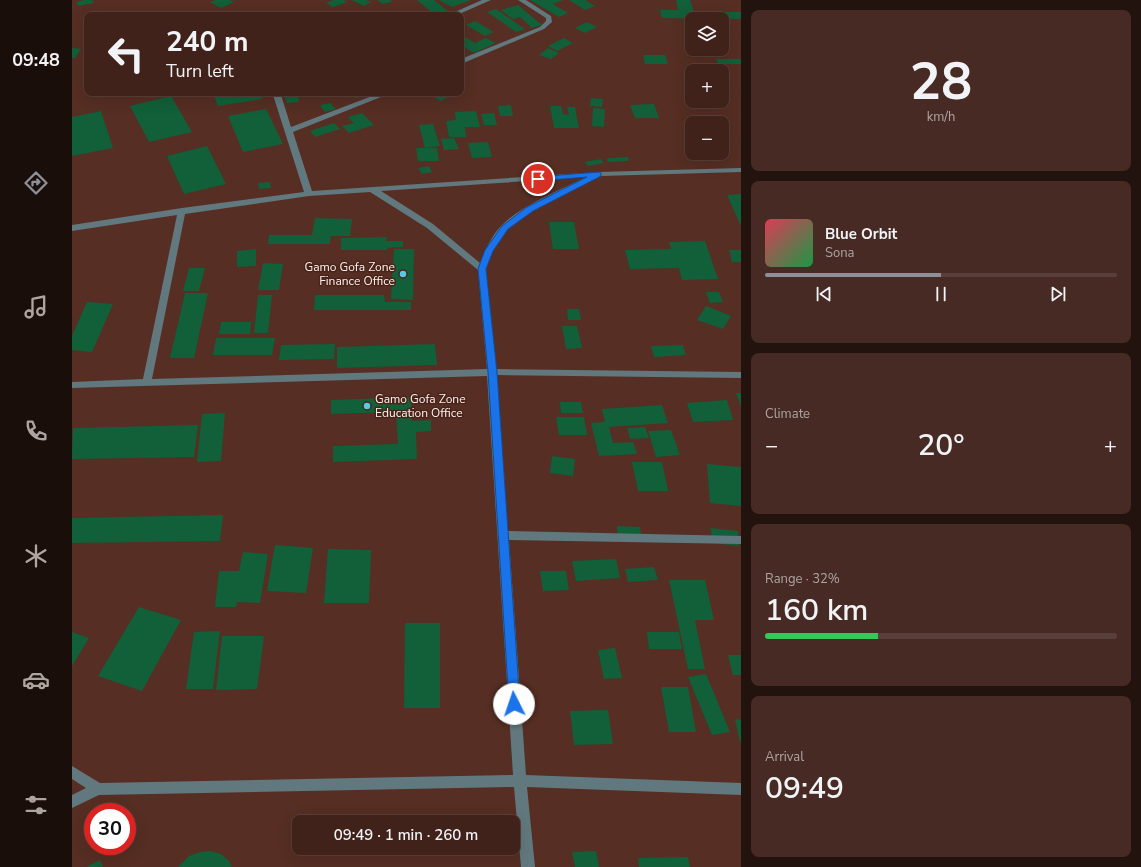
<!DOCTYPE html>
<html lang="en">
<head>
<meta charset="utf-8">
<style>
  body { margin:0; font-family:"Nunito Sans",sans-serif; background:#472a23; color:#f1f3f6; height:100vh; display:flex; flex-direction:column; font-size:15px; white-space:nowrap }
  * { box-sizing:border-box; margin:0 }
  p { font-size:13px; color:#aea4a2 }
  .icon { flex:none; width:22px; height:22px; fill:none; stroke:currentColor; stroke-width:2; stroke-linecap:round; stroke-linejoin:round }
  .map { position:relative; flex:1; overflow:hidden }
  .details { display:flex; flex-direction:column; gap:10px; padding:10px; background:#23130e; width:400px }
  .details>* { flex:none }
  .top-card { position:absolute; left:12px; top:12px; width:380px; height:84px; border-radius:8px; box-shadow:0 4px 16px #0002,0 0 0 1px #593f39; background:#40221a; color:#f1f3f6; overflow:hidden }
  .fabs { position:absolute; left:613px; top:12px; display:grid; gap:8px }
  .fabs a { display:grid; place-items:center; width:44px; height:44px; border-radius:8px; background:#40221a; box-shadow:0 4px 16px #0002,0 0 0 1px #593f39; font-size:20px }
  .speed { position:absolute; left:12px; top:803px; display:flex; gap:8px; font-size:20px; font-weight:700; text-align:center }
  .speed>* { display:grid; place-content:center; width:52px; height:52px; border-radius:50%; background:#40221a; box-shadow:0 4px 16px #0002,0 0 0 1px #593f39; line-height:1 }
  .speed .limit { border:6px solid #d22; background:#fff; color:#111 }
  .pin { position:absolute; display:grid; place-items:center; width:34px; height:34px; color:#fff; margin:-17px; border:2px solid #fff; border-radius:50%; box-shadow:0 1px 4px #0007 }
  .me { position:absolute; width:44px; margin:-22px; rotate:356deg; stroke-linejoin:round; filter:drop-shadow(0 0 3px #0008) }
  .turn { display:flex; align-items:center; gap:14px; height:84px; padding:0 16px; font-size:18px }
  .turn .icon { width:52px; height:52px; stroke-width:2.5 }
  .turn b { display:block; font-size:28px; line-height:34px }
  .big { font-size:30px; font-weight:600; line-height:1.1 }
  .details .card { flex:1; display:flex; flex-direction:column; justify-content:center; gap:6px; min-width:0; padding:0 14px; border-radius:8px; background:#472a23 }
  .details .dial { align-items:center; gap:0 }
  .dial b { font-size:52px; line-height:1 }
  .song { display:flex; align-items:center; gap:12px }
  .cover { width:48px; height:48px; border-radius:6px; background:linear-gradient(135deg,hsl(350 70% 55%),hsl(140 70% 35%)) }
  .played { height:4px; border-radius:2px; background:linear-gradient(90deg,#8c9099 50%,#593f39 50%) }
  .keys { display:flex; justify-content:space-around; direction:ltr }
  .heat { display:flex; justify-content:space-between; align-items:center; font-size:22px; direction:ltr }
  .charge { height:6px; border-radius:3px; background:linear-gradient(90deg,#34c759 32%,#593f39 0) }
  .trip { position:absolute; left:220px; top:815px; width:228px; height:40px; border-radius:8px; background:#40221a; box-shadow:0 4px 16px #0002,0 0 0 1px #593f39; font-weight:600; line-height:40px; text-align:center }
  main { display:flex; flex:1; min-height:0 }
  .tab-bar { display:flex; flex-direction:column; width:72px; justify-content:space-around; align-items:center; background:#1a0e0a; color:#aea4a2 }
  .tab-bar .icon { width:28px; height:28px }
  .tab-bar .current { color:#8c9099 }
  .tab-bar b { font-size:18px; color:#f1f3f6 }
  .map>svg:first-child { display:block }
  .building { fill:#116039 }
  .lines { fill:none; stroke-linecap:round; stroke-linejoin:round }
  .minor { fill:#61787e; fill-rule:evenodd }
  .route { fill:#1a73e8; stroke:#114b97 }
  .poi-dot { fill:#58c9e4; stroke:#4b2419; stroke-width:1.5 }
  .labels { text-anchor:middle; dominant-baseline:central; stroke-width:3; stroke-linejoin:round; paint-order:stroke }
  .poi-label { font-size:12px; fill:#fdf2ef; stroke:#4b2419; text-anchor:end }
</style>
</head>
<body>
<main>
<nav class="tab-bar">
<b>09:48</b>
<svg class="icon current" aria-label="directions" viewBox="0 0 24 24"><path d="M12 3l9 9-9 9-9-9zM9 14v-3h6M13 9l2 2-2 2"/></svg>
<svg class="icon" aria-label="music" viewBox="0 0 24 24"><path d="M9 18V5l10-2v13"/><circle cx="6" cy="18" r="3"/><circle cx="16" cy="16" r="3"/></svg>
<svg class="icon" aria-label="phone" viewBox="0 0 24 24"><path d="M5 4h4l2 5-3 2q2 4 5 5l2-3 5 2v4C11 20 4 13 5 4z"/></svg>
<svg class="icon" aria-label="climate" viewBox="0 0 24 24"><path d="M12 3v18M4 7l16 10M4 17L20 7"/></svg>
<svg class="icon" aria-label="car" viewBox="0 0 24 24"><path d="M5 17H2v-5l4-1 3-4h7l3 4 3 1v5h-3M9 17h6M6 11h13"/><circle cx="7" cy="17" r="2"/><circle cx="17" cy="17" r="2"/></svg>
<svg class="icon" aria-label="filters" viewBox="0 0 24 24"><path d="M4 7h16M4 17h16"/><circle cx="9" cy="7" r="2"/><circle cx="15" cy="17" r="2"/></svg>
</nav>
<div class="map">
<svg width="669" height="867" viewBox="0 0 669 867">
  <rect width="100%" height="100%" fill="#562e23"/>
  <!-- building -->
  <path class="building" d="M12,0H20L22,3L7,6L4,2Z
    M144,0H158L162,2L149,8L138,2Z
    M262,0H272L275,2L261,7L254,3Z
    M280,0H294L299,2L292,6Z
    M306,0H318L320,2L310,4Z
    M345,0H362L378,13L363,15Z
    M367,0H399L380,7Z
    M458,0H491L481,4L496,13L487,17Z
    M497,0H513L523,6L513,10Z
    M604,0H618L622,12H669V19L590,18L588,10H606Z
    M446,5L470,25L460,28L448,17L441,19L429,10Z
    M424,9L453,29L444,32L415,12Z
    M100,11L116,12L114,15H98Z
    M403,21L422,32L413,36L394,25Z
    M515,22L525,27L513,33L503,28Z
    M389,35L403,43L414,38L424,43L402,53L389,45Z
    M492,38L501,43L485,51L476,46Z
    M0,48L9,49L3,58H0Z
    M476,48L487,53L479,59L467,55Z
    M571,55H593L596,64H573Z
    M644,59H669V64H646Z
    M141,93H188L190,99L146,106Z
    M212,93H225L227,102L215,103Z
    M279,93H291L293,95L284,98Z
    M366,93H381L383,94L368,101L360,95Z
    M99,96L120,132L77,142L58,106Z
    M519,98L531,99L530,107L518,106Z
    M258,103L264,109L253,112L248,105Z
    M582,104L587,118H563L558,105Z
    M439,105L441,116H428L426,106Z
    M478,106H489L491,114L497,115L495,107H503L507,128H482Z
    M521,108L533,109L532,127L520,126Z
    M194,109L211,144L171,152L156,116Z
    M29,111L41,148L0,156V117Z
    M404,111L408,127H393L394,137H377L374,121L384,120L383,112Z
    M290,113L302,125L277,133L270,126L282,123L276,117Z
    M422,113L425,125H412L409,114Z
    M262,123L268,129L243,137L238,131Z
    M361,124L368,146L353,148L347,125Z
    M382,138L387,149L372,150L369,139Z
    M416,142L420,157L400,158L396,143Z
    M135,146L154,184L112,194L95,156Z
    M344,148H365L367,161H346Z
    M556,157L557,161L536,162L535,158Z
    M529,159L532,163L516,166L512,162Z
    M357,166L360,172L350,174L346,168Z
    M198,182L199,188L187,189L186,183Z
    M669,194V226L655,195Z
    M243,218L280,219L278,236H259L258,244H196L197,235H240Z
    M477,222H502L507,249H481Z
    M315,237L314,241H331V247L315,248V250H269V238Z
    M633,241L646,279L610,280L607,268L558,269L553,250L599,249L597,242Z
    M184,249V266L165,267V251Z
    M322,249H342L341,300L319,299Z
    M657,250H669V262H660Z
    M191,263L211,264L207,290H186Z
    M117,268H133L127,291H111Z
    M634,292H647L651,302L638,303Z
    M113,293H136L122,358H98Z
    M186,295H200L196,333H182Z
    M243,295H312L313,302H339V310H242Z
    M15,302L41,304L20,352L0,350V336Z
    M634,306L659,316L651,329L625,320Z
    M495,309H507L509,320H496Z
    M149,322H179L178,334H147Z
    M490,326H505L510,348L494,349Z
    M144,338H203L200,355H141Z
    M263,344L262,359L207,360L209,345Z
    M363,344L365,365L265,368V347Z
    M611,345L614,355L582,357L579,346Z
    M664,393H669V407Z
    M339,397L340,421L359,420V431L344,432L345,459L261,462V446L326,444L324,412L259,414V400Z
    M655,400L661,420L621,422L615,403Z
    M488,402H509L511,413H489Z
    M590,405L596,423L537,427L541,443L561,442L565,454L527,456L519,423L533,422L530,409Z
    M153,413L149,461L125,462L130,414Z
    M484,417H512L515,435H487Z
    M126,425L122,457L0,459L1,428Z
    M573,427L577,438L558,439L555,428Z
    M599,430L608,455L584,457L576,431Z
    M480,456L503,459L501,476L478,473Z
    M560,462H590L596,491H566Z
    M635,464L669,467V506L638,503Z
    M151,515L148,541L0,543V518Z
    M545,526L568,527L570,541L546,540Z
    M639,528L666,531L667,546L640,543Z
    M203,545L241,548L234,593L195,591Z
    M256,549L299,550L297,603H252Z
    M171,552L196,554L188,603L165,602L164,607H143L147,571H167Z
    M544,559L548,578L504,581L500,561Z
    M582,567L586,580L556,582L553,569Z
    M468,571H494L497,590L471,591Z
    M597,580H633L642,620H623L633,669H616Z
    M67,607L109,620L70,691L26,676Z
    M333,623H368V708H332Z
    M148,631L141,689H114L122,632Z
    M0,632L17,638L0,666Z
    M575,632H607L610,649H577Z
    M150,636H192L185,689L144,690Z
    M543,648L550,678L532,679L526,650Z
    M656,655H669V675H661Z
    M634,674L658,732L640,735L616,677Z
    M589,687H616L624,732H597Z
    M536,710L541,744L502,745L498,711Z
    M663,719L669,720V743H668Z
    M138,851L149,854L157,861L160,867H106L117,856L128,852Z
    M524,851L527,867H503L500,852Z
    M616,857L618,867H567L566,858Z
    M28,860L31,867H14Z"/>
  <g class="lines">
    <!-- minor -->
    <path class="minor" d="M410,0H419L385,15H376Z
      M446,0H454L479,16L480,22L472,29L389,64V59L468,27L474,21V18Z
      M202,93H210L209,95L219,127L308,93H319L221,132L240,191L527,172L669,168V172L529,176L461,211L436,229L421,250L414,269L424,369L669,372V378L425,375L436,531L669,536V544L437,540L454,775L669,783V795L455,787L463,867H449L442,787L27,795L0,808V795L14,788L0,779V766L28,783L441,775L415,376L0,388V382L71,379L105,215L0,231V225L110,208L232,192L201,95ZM514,177C489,190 450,205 430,225C420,235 413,250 408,263L361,224L309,191ZM298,192L355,228L406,270L415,369L80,379L113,214L237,196Z"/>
  </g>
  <!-- route -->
  <path class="route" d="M527,172L529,173V176L461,211L436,229L421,251L414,269L425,372L448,704L446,708L442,709L439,708L437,704L416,372L406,269L413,250L430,226L455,207L515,177L466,181L464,180V177Z"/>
  <!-- markers -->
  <g class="poi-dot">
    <circle cx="331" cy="274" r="4"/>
    <circle cx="295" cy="406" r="4"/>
  </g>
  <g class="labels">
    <!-- poi labels -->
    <g class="poi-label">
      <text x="323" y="267">Gamo Gofa Zone<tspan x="323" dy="14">Finance Office</tspan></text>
      <text x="303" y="399" text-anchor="start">Gamo Gofa Zone<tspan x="303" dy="14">Education Office</tspan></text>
    </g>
  </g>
</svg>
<div class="fabs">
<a><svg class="icon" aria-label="layers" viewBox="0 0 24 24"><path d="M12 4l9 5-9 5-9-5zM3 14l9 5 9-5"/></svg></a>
<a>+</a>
<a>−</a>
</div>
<div class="speed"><div class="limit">30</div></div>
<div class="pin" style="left:466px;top:179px;background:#d93025"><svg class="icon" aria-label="arrive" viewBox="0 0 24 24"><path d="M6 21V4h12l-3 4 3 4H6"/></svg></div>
<svg class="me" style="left:442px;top:704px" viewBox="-20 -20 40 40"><circle r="19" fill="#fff"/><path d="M0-13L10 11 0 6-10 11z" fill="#1a73e8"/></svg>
<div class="trip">09:49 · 1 min · 260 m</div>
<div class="top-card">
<div class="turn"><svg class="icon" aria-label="left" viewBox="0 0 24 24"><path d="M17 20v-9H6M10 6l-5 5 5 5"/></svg><div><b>240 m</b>Turn left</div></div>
</div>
</div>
<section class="details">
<div class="card dial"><b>28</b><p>km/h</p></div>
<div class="card">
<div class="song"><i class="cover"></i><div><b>Blue Orbit</b><p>Sona</p></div></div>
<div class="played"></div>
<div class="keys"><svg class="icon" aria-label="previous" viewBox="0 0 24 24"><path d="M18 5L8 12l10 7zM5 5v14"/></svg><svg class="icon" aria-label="pause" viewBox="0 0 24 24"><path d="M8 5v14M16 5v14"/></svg><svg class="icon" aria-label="next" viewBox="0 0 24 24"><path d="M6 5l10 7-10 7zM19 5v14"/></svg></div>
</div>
<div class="card"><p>Climate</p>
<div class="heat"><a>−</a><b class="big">20°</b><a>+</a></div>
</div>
<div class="card"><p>Range · 32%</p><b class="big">160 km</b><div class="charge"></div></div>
<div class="card"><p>Arrival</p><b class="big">09:49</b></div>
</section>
</main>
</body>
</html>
